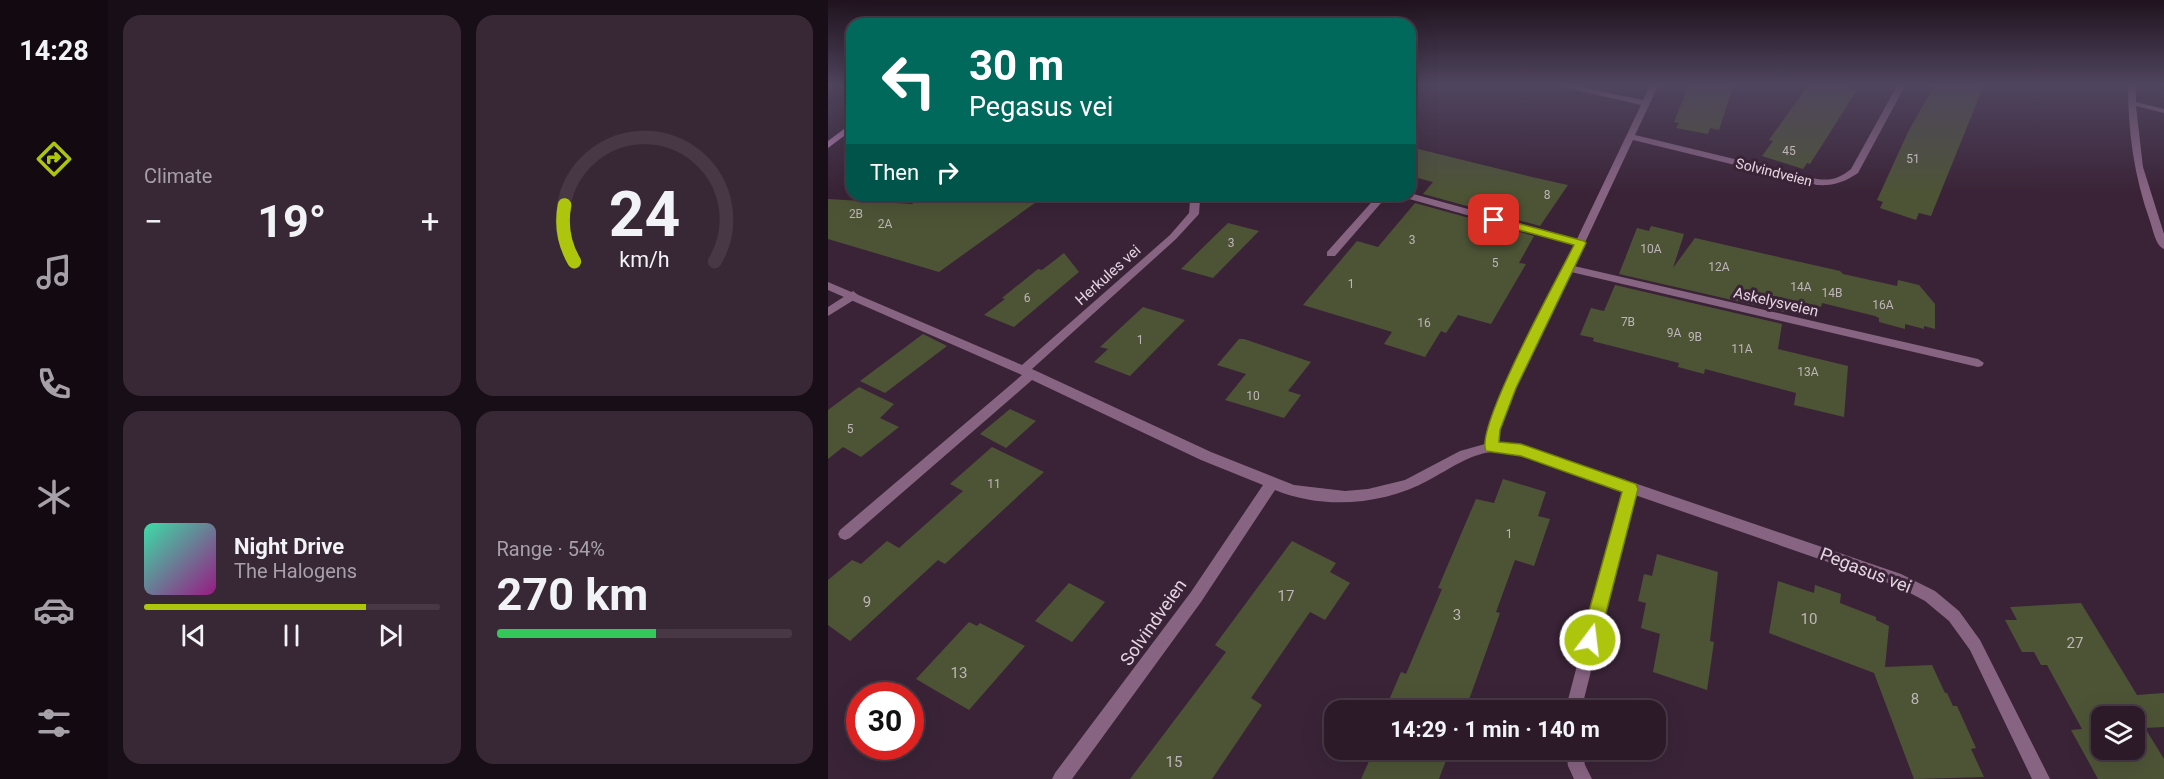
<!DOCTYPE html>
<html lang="en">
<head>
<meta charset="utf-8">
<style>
  body { margin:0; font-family:Roboto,sans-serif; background:#382735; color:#f1f3f6; height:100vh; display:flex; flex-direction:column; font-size:22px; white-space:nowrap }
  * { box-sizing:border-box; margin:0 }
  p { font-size:20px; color:#a6a1a8 }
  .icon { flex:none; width:33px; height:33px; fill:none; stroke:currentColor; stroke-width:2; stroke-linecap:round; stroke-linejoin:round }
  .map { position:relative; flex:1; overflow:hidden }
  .side { display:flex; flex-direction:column; gap:15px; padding:15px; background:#180e17; width:720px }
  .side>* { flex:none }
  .banner { position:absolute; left:18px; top:18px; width:570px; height:183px; border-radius:18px; box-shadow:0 6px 24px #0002,0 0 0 2px #483846; background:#00695c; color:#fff; overflow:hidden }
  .controls { position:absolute; left:1263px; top:706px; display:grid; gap:12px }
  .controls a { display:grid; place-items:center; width:54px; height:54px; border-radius:12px; background:#2c1a29; box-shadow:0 6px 24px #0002,0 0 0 2px #483846; font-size:30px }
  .speed { position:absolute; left:18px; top:682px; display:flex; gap:12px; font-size:30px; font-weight:700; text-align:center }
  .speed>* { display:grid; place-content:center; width:78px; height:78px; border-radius:50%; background:#2c1a29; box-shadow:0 6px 24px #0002,0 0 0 2px #483846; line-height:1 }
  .speed .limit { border:9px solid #d22; background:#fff; color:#111 }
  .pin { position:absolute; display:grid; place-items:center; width:51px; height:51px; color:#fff; margin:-26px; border-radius:12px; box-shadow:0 3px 9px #0006 }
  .me { position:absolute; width:66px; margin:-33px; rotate:15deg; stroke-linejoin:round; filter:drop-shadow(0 0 4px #0008) }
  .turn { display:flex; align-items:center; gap:21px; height:126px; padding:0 24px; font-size:27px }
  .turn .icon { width:78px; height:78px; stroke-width:2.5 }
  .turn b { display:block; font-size:42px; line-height:51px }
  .then { display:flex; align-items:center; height:57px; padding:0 24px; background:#0003; gap:12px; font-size:22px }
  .big { font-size:45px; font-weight:700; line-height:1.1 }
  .side .card { flex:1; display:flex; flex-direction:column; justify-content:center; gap:9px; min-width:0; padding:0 21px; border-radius:18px; background:#382735 }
  .side .dial { align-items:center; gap:0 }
  .dial svg { height:156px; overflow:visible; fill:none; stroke:#483846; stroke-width:7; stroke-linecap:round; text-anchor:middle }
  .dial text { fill:#f1f3f6; stroke:none }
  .song { display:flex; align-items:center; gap:18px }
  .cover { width:72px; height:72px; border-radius:9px; background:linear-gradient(135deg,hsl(160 70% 55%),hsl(310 70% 35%)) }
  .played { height:6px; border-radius:3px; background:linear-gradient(90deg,#adc60d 75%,#483846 75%) }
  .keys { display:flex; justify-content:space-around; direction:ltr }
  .heat { display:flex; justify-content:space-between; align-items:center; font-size:33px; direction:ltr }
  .charge { height:9px; border-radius:4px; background:linear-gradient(90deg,#34c759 54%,#483846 0) }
  .side .tiles { flex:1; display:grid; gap:15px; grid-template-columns:repeat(2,1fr) }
  .trip { position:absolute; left:496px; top:700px; width:342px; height:60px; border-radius:18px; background:#2c1a29; box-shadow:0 6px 24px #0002,0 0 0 2px #483846; font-weight:700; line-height:60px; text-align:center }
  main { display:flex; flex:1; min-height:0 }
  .dock { display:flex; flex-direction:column; width:108px; justify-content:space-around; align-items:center; background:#120a10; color:#a6a1a8 }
  .dock .icon { width:42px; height:42px }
  .dock .on { color:#adc60d }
  .dock b { font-size:27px; color:#f1f3f6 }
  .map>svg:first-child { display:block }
  .building { fill:#4d5436; fill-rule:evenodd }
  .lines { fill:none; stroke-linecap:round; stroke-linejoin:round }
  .lane { fill:#886483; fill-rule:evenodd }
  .street { fill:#886483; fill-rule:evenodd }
  .secondary { fill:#bc82b5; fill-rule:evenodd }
  .route { fill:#adc60d; stroke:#708108; stroke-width:1.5 }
  .labels { text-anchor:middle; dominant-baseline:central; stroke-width:6; stroke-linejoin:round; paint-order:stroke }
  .number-label { font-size:12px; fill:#beb5b6 }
  .far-street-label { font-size:14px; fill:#e4d5e1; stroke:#3a2337 }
  .street-label { font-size:15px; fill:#e4d5e1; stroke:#3a2337 }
  .near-number-label { font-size:15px; fill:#beb5b6 }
  .near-street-label { font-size:18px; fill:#e4d5e1; stroke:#3a2337 }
</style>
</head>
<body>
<main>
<nav class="dock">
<b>14:28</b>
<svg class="icon on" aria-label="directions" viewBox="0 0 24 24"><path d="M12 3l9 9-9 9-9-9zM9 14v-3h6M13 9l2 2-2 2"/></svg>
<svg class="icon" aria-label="music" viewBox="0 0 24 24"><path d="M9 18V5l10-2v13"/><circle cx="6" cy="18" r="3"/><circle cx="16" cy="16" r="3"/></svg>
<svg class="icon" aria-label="phone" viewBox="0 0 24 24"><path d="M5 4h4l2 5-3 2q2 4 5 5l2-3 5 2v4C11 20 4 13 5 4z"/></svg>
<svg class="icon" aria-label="climate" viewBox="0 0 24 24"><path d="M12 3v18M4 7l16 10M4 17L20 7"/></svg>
<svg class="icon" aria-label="car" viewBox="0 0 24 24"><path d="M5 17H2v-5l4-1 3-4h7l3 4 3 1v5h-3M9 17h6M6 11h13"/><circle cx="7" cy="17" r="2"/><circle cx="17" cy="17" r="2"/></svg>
<svg class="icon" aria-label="filters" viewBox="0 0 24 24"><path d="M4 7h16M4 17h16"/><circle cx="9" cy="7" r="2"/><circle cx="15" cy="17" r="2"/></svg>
</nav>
<section class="side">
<div class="tiles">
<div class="card"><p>Climate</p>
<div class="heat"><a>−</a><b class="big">19°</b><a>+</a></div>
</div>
<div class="card dial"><svg viewBox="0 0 100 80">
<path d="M14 69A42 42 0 1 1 86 69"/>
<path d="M14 69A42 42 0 0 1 9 40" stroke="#adc60d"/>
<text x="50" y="56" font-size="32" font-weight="700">24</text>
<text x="50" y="72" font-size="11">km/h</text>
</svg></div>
<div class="card">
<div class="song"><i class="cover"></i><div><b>Night Drive</b><p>The Halogens</p></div></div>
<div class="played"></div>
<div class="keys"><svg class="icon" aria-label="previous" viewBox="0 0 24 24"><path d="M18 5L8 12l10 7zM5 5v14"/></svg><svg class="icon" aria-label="pause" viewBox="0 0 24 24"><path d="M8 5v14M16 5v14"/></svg><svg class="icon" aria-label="next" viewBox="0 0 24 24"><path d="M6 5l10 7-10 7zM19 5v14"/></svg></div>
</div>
<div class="card"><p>Range · 54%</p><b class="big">270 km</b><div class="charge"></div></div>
</div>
</section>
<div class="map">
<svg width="1336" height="779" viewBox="0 0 1336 779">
  <rect width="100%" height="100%" fill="#3a2337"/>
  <!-- building -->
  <path class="building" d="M861,84H906L891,130L882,128L880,134L848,128L851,123L846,122Z
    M981,84H1008L1029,90L982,164L979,163L975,169L934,156L945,141L941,140Z
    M1107,84H1153L1151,89L1154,90L1103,216L1091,213L1088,220L1052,208L1055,202L1049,200L1080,132Z
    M582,147L704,177L740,185L712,226L595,194L605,182L582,176Z
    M95,195H218L111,272L0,239V199L84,204Z
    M587,203L706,236L691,263L698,264L663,324L630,315L618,333L613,331L597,357L556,344L564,332L475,305L529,241L550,247Z
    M400,223L431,231L385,278L353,269Z
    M823,226L856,234L845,268L867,238L1012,271L1015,274L1069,286L1070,280L1091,285L1107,304V329L1096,326V329L1077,324V329L1051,322V318L1047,316L994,303L993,307L958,299L956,312L791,274L809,228L821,231Z
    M236,253L251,272L186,327L156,315L177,299L174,298L210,269L214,270Z
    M787,285L954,324L950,349L1020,366L1016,417L966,405L968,393L877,369L876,374L850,367L851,363L768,342L765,341L766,338L752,335L763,308L776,311Z
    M315,307L357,320L302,376L266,362L280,349L272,347Z
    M95,334L119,346L57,393L32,381Z
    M411,339H416L483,362L460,391L473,395L456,418L397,400L418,374L389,365Z
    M31,387L66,404L52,418L71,427L33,457L15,447L0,459V410Z
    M182,409L208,421L178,448L152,434Z
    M164,447L216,472L117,564L110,560L22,641L0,625V580L24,560L33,564L59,541L71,548L135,491L122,484Z
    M675,479L718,492L710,516L722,519L706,566L687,560L668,612L672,613L637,711H562L566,702L561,700L573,672L578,674L614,589L610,588L648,499L666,503Z
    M464,541L508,563L502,572L522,583L497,620L482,612L423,698L434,705L384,779H302L398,652L387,645Z
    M829,554L890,572L882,641L886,642L879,690L825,672L832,634L813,628L818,603L810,601L816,574L824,576Z
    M950,581L986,593L987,585L1013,594L1012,603L1048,617V620L1061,626L1057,667L1104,665L1117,693H1119L1125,706H1129L1148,748L1143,749L1156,777L1086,779L1046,673L941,633Z
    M241,583L277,602L244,642L207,621Z
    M1253,603L1309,695L1336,693V727L1317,728L1336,759V779H1270L1243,730L1254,729L1219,665H1213L1206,652H1194L1177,620H1189L1182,607ZM1274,717H1306V750H1274Z
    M141,622L149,626L152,623L197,646L141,710L88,679Z
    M546,750H622L611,779H533Z"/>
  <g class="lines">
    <!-- lane -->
    <path class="lane" d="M25,291L30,295L29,298L0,316V307Z"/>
    <!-- street -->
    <path class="street" d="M722,84H738L815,100L823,84H831L807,135L989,179C1003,181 1012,178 1023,169L1070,84H1078L1030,173C1017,182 1005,186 989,185L805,140L746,266L1150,359L1156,363L1154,366L1150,367L743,272L687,388L671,430L670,442L698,446L1073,574L1107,591L1131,611L1152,640L1222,779H1204L1142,650L1121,621L1097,601L1069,586L807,495L753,711H737L795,491C762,479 697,450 664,452C642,454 620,470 601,480C555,505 496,510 447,490L373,602L244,779H224L227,773L363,592L435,485L373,460L204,380L22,538L17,540L12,538L10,534L12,530L194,375L0,290V282L194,365L342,235L361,213L362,201L357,195H367L372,200L371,214L348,239L204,369L383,452L466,485L517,491L540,489L577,480L632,451L657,444L659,430L675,388L746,245L574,197L572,195L582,193L749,239L813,105Z
      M1300,84H1308V102L1336,109V113L1308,106L1315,167L1336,234V249C1328,246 1325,230 1322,221C1306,176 1300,132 1300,84Z
      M550,195H560L507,256H499V252Z
      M738,750H754L757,765L764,779H746L740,766Z"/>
    <!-- secondary -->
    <path class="secondary" d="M24,123V130L0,148V141Z"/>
  </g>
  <!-- sky -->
  <linearGradient id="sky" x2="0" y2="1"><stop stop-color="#20131e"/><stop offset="0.44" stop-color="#4f455e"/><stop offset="1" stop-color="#4f455e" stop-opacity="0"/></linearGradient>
  <rect width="1336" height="193" fill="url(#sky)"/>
  <!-- route -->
  <path class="route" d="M666,217L756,241L758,243L688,388L672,430L671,442L693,444L808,484L810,489L771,640L768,647L762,649L756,647L753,640L794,492L693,456L658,451C646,428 731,276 746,245L662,222L661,220Z"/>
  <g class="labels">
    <!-- number labels -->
    <g class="number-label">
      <text x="961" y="151">45</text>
      <text x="1085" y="159">51</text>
      <text x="719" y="195">8</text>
      <text x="28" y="214">2B</text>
      <text x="57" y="224">2A</text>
      <text x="584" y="240">3</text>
      <text x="403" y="243">3</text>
      <text x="823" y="249">10A</text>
      <text x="667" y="263">5</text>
      <text x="891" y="267">12A</text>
      <text x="523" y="284">1</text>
      <text x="973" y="287">14A</text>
      <text x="1004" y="293">14B</text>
      <text x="199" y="298">6</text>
      <text x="1055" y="305">16A</text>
      <text x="800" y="322">7B</text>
      <text x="596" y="323">16</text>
      <text x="846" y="333">9A</text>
      <text x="867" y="337">9B</text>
      <text x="312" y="340">1</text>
      <text x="914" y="349">11A</text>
      <text x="980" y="372">13A</text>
      <text x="425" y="396">10</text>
      <text x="22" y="429">5</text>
      <text x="166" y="484">11</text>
      <text x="681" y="534">1</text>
    </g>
    <!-- far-street labels -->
    <g class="far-street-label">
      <text transform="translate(946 172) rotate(14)">Solvindveien</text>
    </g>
    <!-- street labels -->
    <g class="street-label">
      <text transform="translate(280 275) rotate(-42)">Herkules vei</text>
      <text transform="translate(948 302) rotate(13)">Askelysveien</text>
    </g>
    <!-- near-number labels -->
    <g class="near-number-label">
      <text x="458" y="596">17</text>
      <text x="39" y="602">9</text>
      <text x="629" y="615">3</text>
      <text x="981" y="619">10</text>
      <text x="1247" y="643">27</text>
      <text x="131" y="673">13</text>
      <text x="1087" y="699">8</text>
      <text x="346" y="762">15</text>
    </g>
    <!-- near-street labels -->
    <g class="near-street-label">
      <text transform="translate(1038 570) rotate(21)">Pegasus vei</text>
      <text transform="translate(325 622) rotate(-55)">Solvindveien</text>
    </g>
  </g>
</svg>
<div class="controls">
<a><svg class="icon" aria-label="layers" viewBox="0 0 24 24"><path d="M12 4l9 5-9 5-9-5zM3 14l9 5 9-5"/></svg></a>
</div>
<div class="speed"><div class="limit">30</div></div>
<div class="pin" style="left:666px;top:220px;background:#d93025"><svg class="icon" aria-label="arrive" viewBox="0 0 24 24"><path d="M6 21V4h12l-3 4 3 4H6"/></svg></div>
<svg class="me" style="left:762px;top:640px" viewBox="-20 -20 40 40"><circle r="17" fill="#adc60d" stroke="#fff" stroke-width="3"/><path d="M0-11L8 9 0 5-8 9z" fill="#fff"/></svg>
<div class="trip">14:29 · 1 min · 140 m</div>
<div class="banner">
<div class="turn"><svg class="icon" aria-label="left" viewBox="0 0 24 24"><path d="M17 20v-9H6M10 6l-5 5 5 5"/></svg><div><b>30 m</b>Pegasus vei</div></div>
<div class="then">Then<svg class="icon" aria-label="right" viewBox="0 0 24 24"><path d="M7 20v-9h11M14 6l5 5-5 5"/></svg></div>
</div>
</div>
</main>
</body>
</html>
